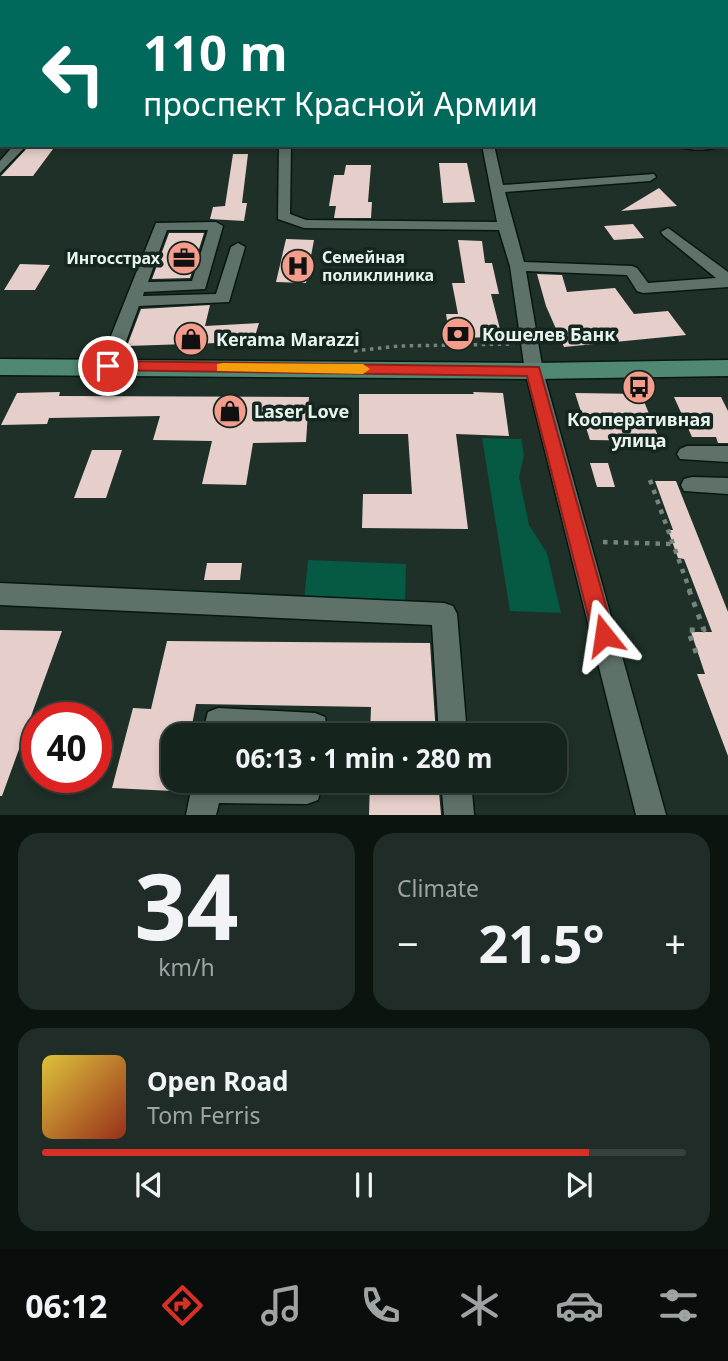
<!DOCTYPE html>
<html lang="en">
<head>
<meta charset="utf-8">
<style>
  body { margin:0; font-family:"Noto Sans",sans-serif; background:#1f2c27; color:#f1f3f6; height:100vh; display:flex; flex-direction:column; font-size:26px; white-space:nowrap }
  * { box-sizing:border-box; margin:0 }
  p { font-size:23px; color:#9ea4a4 }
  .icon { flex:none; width:38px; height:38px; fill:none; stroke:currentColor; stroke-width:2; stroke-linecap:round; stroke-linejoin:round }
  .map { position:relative; height:815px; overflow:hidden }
  .drawer { display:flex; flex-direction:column; gap:18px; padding:18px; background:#0c1410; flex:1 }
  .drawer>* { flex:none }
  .hud { position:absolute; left:0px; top:0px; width:728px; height:147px; box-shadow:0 4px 10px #0003,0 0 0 2px #35413c; background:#00695c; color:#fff; overflow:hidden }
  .speed { position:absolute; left:21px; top:702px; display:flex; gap:14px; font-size:35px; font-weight:700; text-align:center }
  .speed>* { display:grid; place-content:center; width:91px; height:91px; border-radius:50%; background:#16241e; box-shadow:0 4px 10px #0003,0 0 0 2px #35413c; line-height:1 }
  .speed .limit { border:10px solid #d22; background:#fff; color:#111 }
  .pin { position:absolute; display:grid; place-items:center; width:60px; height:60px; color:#fff; margin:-30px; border:4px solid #fff; border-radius:50%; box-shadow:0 2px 7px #0007 }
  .me { position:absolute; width:77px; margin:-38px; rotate:345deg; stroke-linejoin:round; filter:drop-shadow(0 0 5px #0008) }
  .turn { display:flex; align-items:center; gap:24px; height:147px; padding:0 28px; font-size:32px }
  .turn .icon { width:91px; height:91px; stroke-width:2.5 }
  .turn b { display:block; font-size:49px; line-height:60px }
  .big { font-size:52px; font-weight:700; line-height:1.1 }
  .drawer .widget { flex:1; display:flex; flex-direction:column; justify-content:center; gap:10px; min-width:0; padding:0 24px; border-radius:21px; background:#1f2c27 }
  .drawer .dial { align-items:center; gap:0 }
  .dial b { font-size:91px; line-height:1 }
  .song { display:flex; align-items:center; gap:21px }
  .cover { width:84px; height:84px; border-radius:10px; background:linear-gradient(135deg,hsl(50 70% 55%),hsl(10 70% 35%)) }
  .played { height:7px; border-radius:4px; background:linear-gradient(90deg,#d93025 85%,#35413c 85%) }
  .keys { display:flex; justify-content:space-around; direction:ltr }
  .heat { display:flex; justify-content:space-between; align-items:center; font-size:38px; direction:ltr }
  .drawer .tiles { flex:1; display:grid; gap:18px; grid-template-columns:1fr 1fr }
  .widget:last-child { grid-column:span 2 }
  .trip { position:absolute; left:161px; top:723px; width:406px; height:70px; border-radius:21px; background:#16241e; box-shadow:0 4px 10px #0003,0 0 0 2px #35413c; font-weight:700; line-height:70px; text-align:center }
  .menu { display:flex; height:112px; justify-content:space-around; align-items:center; background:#090e0c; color:#9ea4a4 }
  .menu .icon { width:49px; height:49px }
  .menu .on { color:#d93025 }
  .menu b { font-size:32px; color:#f1f3f6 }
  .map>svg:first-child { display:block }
  .green { fill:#065942 }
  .building { fill:#e6cfca }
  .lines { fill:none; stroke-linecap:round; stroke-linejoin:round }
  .minor-casing { stroke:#071711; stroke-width:3 }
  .major-casing { stroke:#071711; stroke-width:3 }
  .path-far2 { stroke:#76847e; stroke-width:3.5; stroke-dasharray:3.5 4.5; stroke-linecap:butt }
  .path-far1 { stroke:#76847e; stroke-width:4.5; stroke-dasharray:4.5 6; stroke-linecap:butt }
  .path { stroke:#76847e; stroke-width:5; stroke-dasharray:5 8; stroke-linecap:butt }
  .minor { fill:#5e7269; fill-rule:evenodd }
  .major { fill:#508873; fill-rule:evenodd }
  .route { fill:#d93025; stroke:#8d1f18; stroke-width:2 }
  .slow { fill:#f59e0b }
  .labels { text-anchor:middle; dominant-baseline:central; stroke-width:7; stroke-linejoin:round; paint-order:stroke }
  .far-poi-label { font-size:16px; font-weight:bold; fill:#e8f3ee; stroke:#14261f; text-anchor:start }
  .poi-label { font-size:18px; font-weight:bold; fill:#e8f3ee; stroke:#14261f; text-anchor:start }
</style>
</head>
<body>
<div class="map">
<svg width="728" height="815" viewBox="0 0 728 815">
  <rect width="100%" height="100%" fill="#1e3028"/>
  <!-- green -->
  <path class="green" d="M482,438L521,439L524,455L519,477L529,525L547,553L561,613L510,611Z
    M308,560L406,564L405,605L304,600Z"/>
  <!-- building -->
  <path class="building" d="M30,145H56L33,176H1Z
    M233,154H248L242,203H247L244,221L210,219L213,207L225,206Z
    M439,163H467L475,202L443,203Z
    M346,165H371L368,202H372L371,218H334L336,206H329L334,175H344Z
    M659,188L677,206L621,211Z
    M633,224L644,238L614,240L604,226Z
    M169,233H204L190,278L152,279Z
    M286,239L314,240L306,283L276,282Z
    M458,240L482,241L485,263H492L499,294H491L502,337L450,338L446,314H458L452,283H465Z
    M20,264L50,265L35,290H4Z
    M537,274L562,275L567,292L615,288L634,314L668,311L686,335L564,347L546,306Z
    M210,305L205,326L259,323L252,346H218V343L127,346L141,309Z
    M60,392L59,396L309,397L306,442L253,443L246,485L202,484L212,441L153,440L160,416L49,418L47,424L1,425L17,393Z
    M473,392L503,393L509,436L456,434L468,529L362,528L363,494H412L408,434H359V394H474Z
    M575,393L641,394L660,441L590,440Z
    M674,397H721L728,411V443H718L716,437H692Z
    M92,450H122L106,498H74Z
    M590,463H608L615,487H597Z
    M655,481H676L728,612V756L697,674H705L691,632H712L684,559L678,558L668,530H673Z
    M207,563H242L240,580H204Z
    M0,630L62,631L2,796H0Z
    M167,641L430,643L436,735H370L371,707L196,704L190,735H173V791L112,788L133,708L151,709Z
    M370,780H438L441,815H369Z"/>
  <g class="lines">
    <defs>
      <path id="minor" d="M141,0H149L139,2Z
        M371,0L369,2L353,1L354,0Z
        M597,0H608L610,2H599Z
        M693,0H725L690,2Z
        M0,21H2V25H0Z
        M726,67L728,68V74L726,73Z
        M0,73H2V79H0Z
        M14,145H27L0,173V161Z
        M279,145H291L290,214L306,220L497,222L482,145H494L503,185L654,174L656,177L650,181L505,192L524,262L632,266L637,268L648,283L716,278L663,235L661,232L668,228L728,272V287L643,293L637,291L627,275L526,271L543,371L666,815H636L525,371L510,266L499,230L304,228L278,219Z
        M676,145H722C712,151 686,151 676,145Z
        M216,222L223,226L205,289L144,292L143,296L216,294L231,247L238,243L245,247L229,302L139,306L117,366L114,370H102L99,366L156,223ZM167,230H208L192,281L148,282Z
        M687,446H728V462L680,459L677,454L680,449Z
        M692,477L728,478V494L684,491L681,485L684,479Z
        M0,583L444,603L453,606L457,614L467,735H439L432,625L0,605Z
        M218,708L315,713L325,717L328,735H202L208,712Z
        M193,780H323L318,800L307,804L219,803L216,815H186Z
        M441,780H471L474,815H444Z"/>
      <path id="major" d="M0,359L534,363L728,360V376L534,379L0,375Z"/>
    </defs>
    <!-- minor casing -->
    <use href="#minor" class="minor-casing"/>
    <!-- major casing -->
    <use href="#major" class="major-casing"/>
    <!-- path-far2 -->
    <path class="path-far2" d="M354,351L399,346L514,344"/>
    <!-- path-far1 -->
    <path class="path-far1" d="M650,480L690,591
      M603,542L671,544"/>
    <!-- path -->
    <path class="path" d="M689,590L704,630H688L698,658"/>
    <!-- minor -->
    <use href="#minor" class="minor"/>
    <!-- major -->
    <use href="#major" class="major"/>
  </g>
  <!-- route -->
  <path class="route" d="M108,361L539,367L614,635L611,642L604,644L596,642L593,635L527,376L102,370V363Z"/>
  <!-- slow -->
  <path class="slow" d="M223,363L363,364L370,369L363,374L217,371V364Z"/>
  <!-- icons -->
  <defs>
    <symbol id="office-disc" viewBox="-11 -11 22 22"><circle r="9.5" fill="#f49d8c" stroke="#14261f"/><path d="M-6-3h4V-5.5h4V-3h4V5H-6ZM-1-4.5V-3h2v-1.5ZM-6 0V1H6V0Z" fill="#111"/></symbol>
    <symbol id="hospital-disc" viewBox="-11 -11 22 22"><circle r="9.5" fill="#f49d8c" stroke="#14261f"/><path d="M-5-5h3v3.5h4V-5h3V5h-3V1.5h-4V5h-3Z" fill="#111"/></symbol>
    <symbol id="bank-disc" viewBox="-11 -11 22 22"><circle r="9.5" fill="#f49d8c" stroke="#14261f"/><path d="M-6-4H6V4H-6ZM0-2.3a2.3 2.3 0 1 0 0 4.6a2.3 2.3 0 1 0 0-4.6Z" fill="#111"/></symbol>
    <symbol id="shop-disc" viewBox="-11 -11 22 22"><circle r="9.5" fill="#f49d8c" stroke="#14261f"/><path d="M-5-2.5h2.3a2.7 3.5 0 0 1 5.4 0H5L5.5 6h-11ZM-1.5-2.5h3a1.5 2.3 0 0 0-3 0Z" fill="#111"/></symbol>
    <symbol id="bus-disc" viewBox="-11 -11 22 22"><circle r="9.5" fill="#f49d8c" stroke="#14261f"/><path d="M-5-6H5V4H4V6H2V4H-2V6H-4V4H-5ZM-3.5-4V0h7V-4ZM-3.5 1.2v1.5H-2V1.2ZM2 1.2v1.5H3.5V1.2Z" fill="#111"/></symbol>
  </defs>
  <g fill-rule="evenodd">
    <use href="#office-disc" x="165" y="239" width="38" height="38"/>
    <use href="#hospital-disc" x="279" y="247" width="38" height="38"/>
    <use href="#bank-disc" x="439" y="315" width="38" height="38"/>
    <use href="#shop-disc" x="172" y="320" width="38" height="38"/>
    <use href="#bus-disc" x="620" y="368" width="38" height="38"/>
    <use href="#shop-disc" x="211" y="392" width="38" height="38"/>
  </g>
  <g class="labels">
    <!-- far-poi labels -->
    <g class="far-poi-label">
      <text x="322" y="257">Семейная<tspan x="322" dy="18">поликлиника</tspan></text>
      <text x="160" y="258" text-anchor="end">Ингосстрах</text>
    </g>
    <!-- poi labels -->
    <g class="poi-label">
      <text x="482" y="334">Кошелев Банк</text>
      <text x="216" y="339">Kerama Marazzi</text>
      <text x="254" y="411">Laser Love</text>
      <text x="639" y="419" text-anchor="middle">Кооперативная<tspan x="639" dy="21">улица</tspan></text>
    </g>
  </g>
</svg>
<div class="speed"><div class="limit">40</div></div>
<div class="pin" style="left:108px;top:366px;background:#d93025"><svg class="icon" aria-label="arrive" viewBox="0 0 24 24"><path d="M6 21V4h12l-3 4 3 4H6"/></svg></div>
<svg class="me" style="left:604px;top:635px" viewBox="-20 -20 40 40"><path d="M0-17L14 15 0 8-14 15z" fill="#d93025" stroke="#fff" stroke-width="4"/></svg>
<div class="trip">06:13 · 1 min · 280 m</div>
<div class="hud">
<div class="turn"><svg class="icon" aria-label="left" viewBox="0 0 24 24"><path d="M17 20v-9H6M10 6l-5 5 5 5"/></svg><div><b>110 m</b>проспект Красной Армии</div></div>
</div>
</div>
<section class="drawer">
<div class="tiles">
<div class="widget dial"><b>34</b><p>km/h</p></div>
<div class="widget"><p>Climate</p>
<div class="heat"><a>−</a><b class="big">21.5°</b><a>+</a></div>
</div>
<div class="widget">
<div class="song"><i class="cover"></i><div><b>Open Road</b><p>Tom Ferris</p></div></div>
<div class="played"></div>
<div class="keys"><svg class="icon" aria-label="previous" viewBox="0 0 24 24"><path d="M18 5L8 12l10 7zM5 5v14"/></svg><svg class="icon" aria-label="pause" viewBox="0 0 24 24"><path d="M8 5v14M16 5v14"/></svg><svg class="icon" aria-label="next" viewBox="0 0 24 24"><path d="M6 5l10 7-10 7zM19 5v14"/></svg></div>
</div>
</div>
</section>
<nav class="menu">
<b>06:12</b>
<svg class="icon on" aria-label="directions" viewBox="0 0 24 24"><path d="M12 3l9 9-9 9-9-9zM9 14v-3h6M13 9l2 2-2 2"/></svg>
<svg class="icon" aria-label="music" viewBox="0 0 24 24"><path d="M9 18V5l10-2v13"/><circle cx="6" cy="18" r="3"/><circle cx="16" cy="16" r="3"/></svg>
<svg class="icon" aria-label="phone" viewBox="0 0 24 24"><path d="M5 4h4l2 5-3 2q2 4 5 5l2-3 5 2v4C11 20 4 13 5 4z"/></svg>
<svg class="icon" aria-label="climate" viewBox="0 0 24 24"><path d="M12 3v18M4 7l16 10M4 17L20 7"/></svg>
<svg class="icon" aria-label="car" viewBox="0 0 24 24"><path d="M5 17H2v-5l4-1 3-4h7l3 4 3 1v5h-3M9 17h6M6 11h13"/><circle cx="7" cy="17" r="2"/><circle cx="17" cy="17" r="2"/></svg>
<svg class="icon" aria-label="filters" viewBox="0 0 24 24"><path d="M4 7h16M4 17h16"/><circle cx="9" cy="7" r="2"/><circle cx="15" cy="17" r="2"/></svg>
</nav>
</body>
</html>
